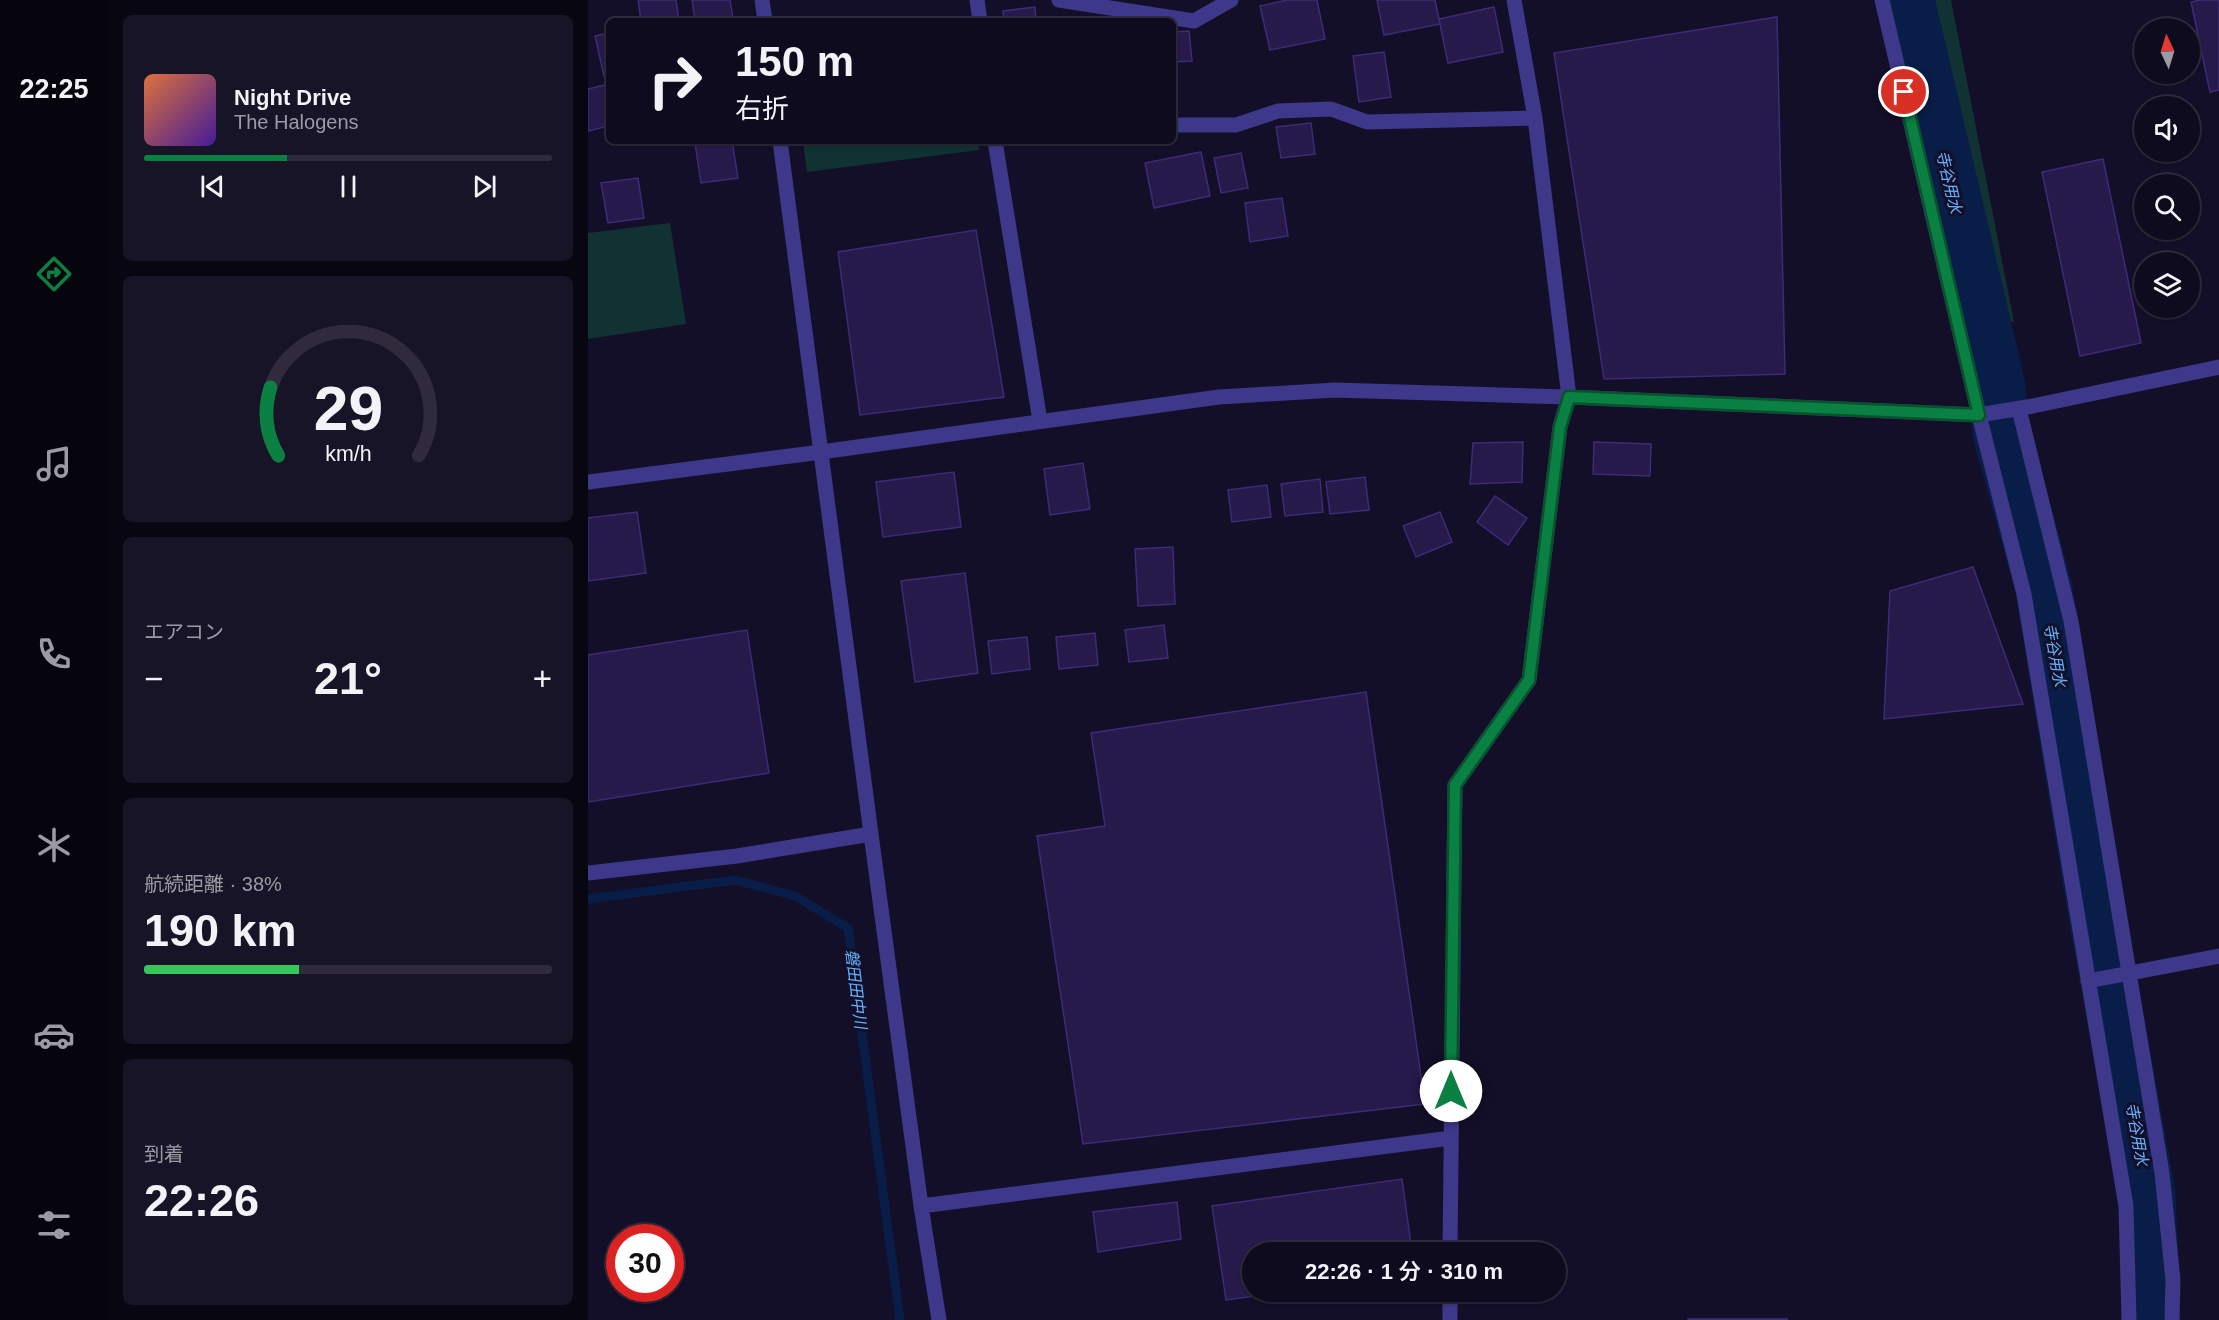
<!DOCTYPE html>
<html lang="ja">
<head>
<meta charset="utf-8">
<style>
  body { margin:0; font-family:Helvetica,"Noto Sans JP",sans-serif; background:#181427; color:#f1f3f6; height:100vh; display:flex; flex-direction:column; font-size:22px; white-space:nowrap }
  * { box-sizing:border-box; margin:0 }
  p { font-size:20px; color:#9b9ba4 }
  .icon { flex:none; width:33px; height:33px; fill:none; stroke:currentColor; stroke-width:2; stroke-linecap:round; stroke-linejoin:round }
  .map { position:relative; flex:1; overflow:hidden }
  .drawer { display:flex; flex-direction:column; gap:15px; padding:15px; background:#080610; width:480px }
  .drawer>* { flex:none }
  .banner { position:absolute; left:18px; top:18px; width:570px; height:126px; border-radius:9px; box-shadow:0 2px 4px #0004,0 0 0 2px #2f2b3c; background:#0f0b1e; color:#f1f3f6; overflow:hidden }
  .needle { width:39px; rotate:356deg }
  .controls { position:absolute; left:1546px; top:18px; display:grid; gap:12px }
  .controls a { display:grid; place-items:center; width:66px; height:66px; border-radius:50%; background:#0f0b1e; box-shadow:0 2px 4px #0004,0 0 0 2px #2f2b3c; font-size:30px }
  .speed { position:absolute; left:18px; top:1224px; display:flex; gap:12px; font-size:30px; font-weight:700; text-align:center }
  .speed>* { display:grid; place-content:center; width:78px; height:78px; border-radius:50%; background:#0f0b1e; box-shadow:0 2px 4px #0004,0 0 0 2px #2f2b3c; line-height:1 }
  .speed .limit { border:9px solid #d22; background:#fff; color:#111 }
  .pin { position:absolute; display:grid; place-items:center; width:51px; height:51px; color:#fff; margin:-26px; border:3px solid #fff; border-radius:50%; box-shadow:0 2px 6px #0007 }
  .me { position:absolute; width:66px; margin:-33px; rotate:0deg; stroke-linejoin:round; filter:drop-shadow(0 0 4px #0008) }
  .turn { display:flex; align-items:center; gap:21px; height:126px; padding:0 30px; font-size:27px }
  .turn .icon { width:78px; height:78px; stroke-width:2.5 }
  .turn b { display:block; font-size:42px; line-height:51px }
  .big { font-size:45px; font-weight:600; line-height:1.1 }
  .drawer .tile { flex:1; display:flex; flex-direction:column; justify-content:center; gap:9px; min-width:0; padding:0 21px; border-radius:9px; background:#181427 }
  .drawer .dial { align-items:center; gap:0 }
  .dial svg { height:156px; overflow:visible; fill:none; stroke:#2f2b3c; stroke-width:7; stroke-linecap:round; text-anchor:middle }
  .dial text { fill:#f1f3f6; stroke:none }
  .song { display:flex; align-items:center; gap:18px }
  .cover { width:72px; height:72px; border-radius:9px; background:linear-gradient(135deg,hsl(20 70% 55%),hsl(260 70% 35%)) }
  .played { height:6px; border-radius:3px; background:linear-gradient(90deg,#0b8043 35%,#2f2b3c 35%) }
  .keys { display:flex; justify-content:space-around; direction:ltr }
  .heat { display:flex; justify-content:space-between; align-items:center; font-size:33px; direction:ltr }
  .charge { height:9px; border-radius:4px; background:linear-gradient(90deg,#34c759 38%,#2f2b3c 0) }
  .trip { position:absolute; left:654px; top:1242px; width:324px; height:60px; border-radius:30px; background:#0f0b1e; box-shadow:0 2px 4px #0004,0 0 0 2px #2f2b3c; font-weight:600; line-height:60px; text-align:center }
  main { display:flex; flex:1; min-height:0 }
  .menu { display:flex; flex-direction:column; width:108px; justify-content:space-around; align-items:center; background:#06040c; color:#9b9ba4 }
  .menu .icon { width:42px; height:42px }
  .menu .selected { color:#0b8043 }
  .menu b { font-size:27px; color:#f1f3f6 }
  .map>svg:first-child { display:block }
  .green { fill:#113232 }
  .lines { fill:none; stroke-linecap:round; stroke-linejoin:round }
  .stream { stroke:#081e48; stroke-width:9 }
  .river { stroke:#081e48; stroke-width:57 }
  .building { fill:#251a4a; stroke:#3c2b77; stroke-width:1.5 }
  .minor { stroke:#3d3889; stroke-width:15 }
  .route-casing { stroke:#07532c; stroke-width:15 }
  .route { stroke:#0b8043; stroke-width:10 }
  .labels { text-anchor:middle; dominant-baseline:central; stroke-width:6; stroke-linejoin:round; paint-order:stroke }
  .water-label { font-size:16px; font-style:italic; fill:#64b3ff; stroke:#140f28 }
</style>
</head>
<body>
<main>
<nav class="menu">
<b>22:25</b>
<svg class="icon selected" aria-label="directions" viewBox="0 0 24 24"><path d="M12 3l9 9-9 9-9-9zM9 14v-3h6M13 9l2 2-2 2"/></svg>
<svg class="icon" aria-label="music" viewBox="0 0 24 24"><path d="M9 18V5l10-2v13"/><circle cx="6" cy="18" r="3"/><circle cx="16" cy="16" r="3"/></svg>
<svg class="icon" aria-label="phone" viewBox="0 0 24 24"><path d="M5 4h4l2 5-3 2q2 4 5 5l2-3 5 2v4C11 20 4 13 5 4z"/></svg>
<svg class="icon" aria-label="climate" viewBox="0 0 24 24"><path d="M12 3v18M4 7l16 10M4 17L20 7"/></svg>
<svg class="icon" aria-label="car" viewBox="0 0 24 24"><path d="M5 17H2v-5l4-1 3-4h7l3 4 3 1v5h-3M9 17h6M6 11h13"/><circle cx="7" cy="17" r="2"/><circle cx="17" cy="17" r="2"/></svg>
<svg class="icon" aria-label="filters" viewBox="0 0 24 24"><path d="M4 7h16M4 17h16"/><circle cx="9" cy="7" r="2"/><circle cx="15" cy="17" r="2"/></svg>
</nav>
<section class="drawer">
<div class="tile">
<div class="song"><i class="cover"></i><div><b>Night Drive</b><p>The Halogens</p></div></div>
<div class="played"></div>
<div class="keys"><svg class="icon" aria-label="previous" viewBox="0 0 24 24"><path d="M18 5L8 12l10 7zM5 5v14"/></svg><svg class="icon" aria-label="pause" viewBox="0 0 24 24"><path d="M8 5v14M16 5v14"/></svg><svg class="icon" aria-label="next" viewBox="0 0 24 24"><path d="M6 5l10 7-10 7zM19 5v14"/></svg></div>
</div>
<div class="tile dial"><svg viewBox="0 0 100 80">
<path d="M14 69A42 42 0 1 1 86 69"/>
<path d="M14 69A42 42 0 0 1 10 34" stroke="#0b8043"/>
<text x="50" y="56" font-size="32" font-weight="700">29</text>
<text x="50" y="72" font-size="11">km/h</text>
</svg></div>
<div class="tile"><p>エアコン</p>
<div class="heat"><a>−</a><b class="big">21°</b><a>+</a></div>
</div>
<div class="tile"><p>航続距離 · 38%</p><b class="big">190 km</b><div class="charge"></div></div>
<div class="tile"><p>到着</p><b class="big">22:26</b></div>
</section>
<div class="map">
<svg width="1631" height="1320" viewBox="0 0 1631 1320">
  <rect width="100%" height="100%" fill="#140f28"/>
  <!-- green -->
  <path class="green" d="M1331,0H1363L1426,322L1405,320Z
    M215,141H390L391,150L219,172Z
    M82,223L98,324L0,339V233Z"/>
  <g class="lines">
    <!-- stream -->
    <path class="stream" d="M0,899L147,880L207,896L260,928L312,1320"/>
    <!-- river -->
    <path class="river" d="M1318,0L1409,386L1413,433L1455,585L1508,910L1559,1194L1564,1320"/>
  </g>
  <!-- building -->
  <path class="building" d="M50,0H88L91,21H53Z
    M104,0H142L145,19L107,21Z
    M700,0H729L737,39L682,50L672,6Z
    M789,0H847L852,24L796,35Z
    M1612,0H1631V90L1622,92L1603,2Z
    M447,7L448,21H416L415,11Z
    M906,7L915,52L860,63L851,19Z
    M1189,17L1197,374L1016,379L966,53Z
    M601,31L604,61L585,62V32Z
    M21,33V75L16,76L7,36Z
    M796,52L803,97L771,102L765,56Z
    M21,84V126L0,131V89Z
    M723,123L727,154L693,158L688,127Z
    M118,141H144L150,178L113,183L107,143Z
    M613,152L622,196L566,208L557,163Z
    M653,153L660,188L633,193L626,158Z
    M1515,159L1553,343L1492,356L1454,172Z
    M50,178L56,218L20,223L13,183Z
    M694,198L700,236L662,242L657,203Z
    M388,230L416,397L272,415L250,252Z
    M935,442L934,482L882,484L885,443Z
    M1006,442L1063,444L1062,476L1005,474Z
    M495,463L502,509L462,515L456,469Z
    M366,472L373,527L295,537L288,482Z
    M777,477L781,510L742,514L738,482Z
    M732,479L735,512L697,516L693,484Z
    M679,485L683,517L644,522L640,490Z
    M907,496L939,518L920,545L889,522Z
    M49,512L58,573L0,581V518Z
    M852,512L864,542L828,557L815,526Z
    M585,547L587,604L550,606L547,549Z
    M1385,567L1435,704L1296,719L1302,591Z
    M377,573L390,673L327,682L313,581Z
    M576,625L580,658L541,662L537,630Z
    M159,630L181,773L0,802V655Z
    M507,633L510,665L471,669L468,637Z
    M439,637L442,669L404,674L400,641Z
    M778,692L837,1104L495,1144L449,836L517,826L503,733Z
    M814,1179L824,1252H664V1292H697L638,1300L624,1206Z
    M589,1202L593,1239L510,1252L505,1212Z
    M1100,1319H1199V1320H1100Z"/>
  <g class="lines">
    <!-- minor -->
    <path class="minor" d="M174,0L177,21
      M389,0L392,21
      M471,0L606,21L643,0
      M1294,0L1391,415L1436,594L1538,1206L1541,1320
      M585,125H648L690,111L743,109L779,122L947,118
      M192,141L283,834L333,1206L351,1320
      M407,141L452,421
      M1431,409L1483,621L1574,1173L1585,1280L1584,1320
      M0,482L233,452L631,397L747,390L981,397L1391,415L1445,406L1631,367
      M0,873L149,856L283,834
      M1500,981L1631,956
      M333,1206L863,1138
      M862,1252L867,785L941,680L972,427L981,397L947,118L926,0
      M862,1320V1292"/>
  </g>
  <g class="lines">
    <defs>
      <path id="route" d="M863,1091L867,785L941,680L972,427L981,397L1391,415L1316,92"/>
    </defs>
    <!-- route casing -->
    <use href="#route" class="route-casing"/>
    <!-- route -->
    <use href="#route" class="route"/>
  </g>
  <g class="labels">
    <!-- water labels -->
    <g class="water-label">
      <text transform="translate(1361 182) rotate(77)">寺谷用水</text>
      <text transform="translate(1467 655) rotate(80)">寺谷用水</text>
      <text transform="translate(268 989) rotate(83)">磐田田中川</text>
      <text transform="translate(1549 1134) rotate(80)">寺谷用水</text>
    </g>
  </g>
</svg>
<div class="controls">
<a><svg class="needle" viewBox="-14 -14 28 28"><path d="M0-13l5 13h-10z" fill="#e53935"/><path d="M0 13l5-13h-10z" fill="#9b9ba4"/></svg></a>
<a><svg class="icon" aria-label="sound" viewBox="0 0 24 24"><path d="M4 9h4l5-4v14l-5-4H4zM17 9q2 3 0 6"/></svg></a>
<a><svg class="icon" aria-label="search" viewBox="0 0 24 24"><circle cx="10" cy="10" r="6"/><path d="M15 15l6 6"/></svg></a>
<a><svg class="icon" aria-label="layers" viewBox="0 0 24 24"><path d="M12 4l9 5-9 5-9-5zM3 14l9 5 9-5"/></svg></a>
</div>
<div class="speed"><div class="limit">30</div></div>
<div class="pin" style="left:1316px;top:92px;background:#d93025"><svg class="icon" aria-label="arrive" viewBox="0 0 24 24"><path d="M6 21V4h12l-3 4 3 4H6"/></svg></div>
<svg class="me" style="left:863px;top:1091px" viewBox="-20 -20 40 40"><circle r="19" fill="#fff"/><path d="M0-13L10 11 0 6-10 11z" fill="#0b8043"/></svg>
<div class="trip">22:26 · 1 分 · 310 m</div>
<div class="banner">
<div class="turn"><svg class="icon" aria-label="right" viewBox="0 0 24 24"><path d="M7 20v-9h11M14 6l5 5-5 5"/></svg><div><b>150 m</b>右折</div></div>
</div>
</div>
</main>
</body>
</html>
